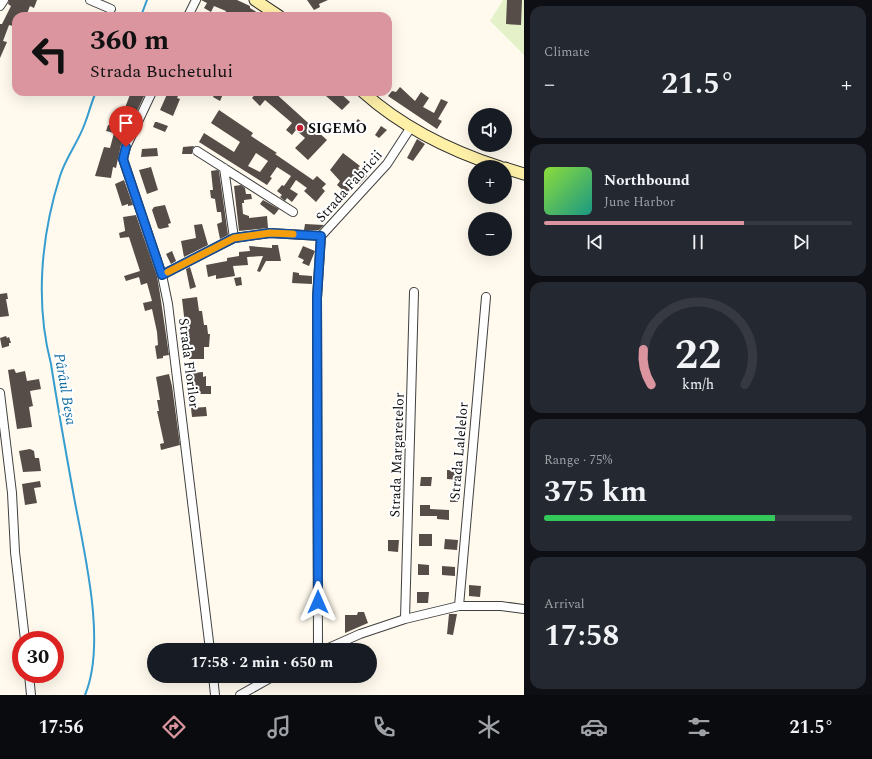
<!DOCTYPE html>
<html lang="en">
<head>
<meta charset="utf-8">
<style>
  body { margin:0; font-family:Spectral,serif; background:#242831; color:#f1f3f6; height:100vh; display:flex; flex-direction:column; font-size:15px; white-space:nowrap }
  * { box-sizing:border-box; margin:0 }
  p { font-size:13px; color:#9ea1a6 }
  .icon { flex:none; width:22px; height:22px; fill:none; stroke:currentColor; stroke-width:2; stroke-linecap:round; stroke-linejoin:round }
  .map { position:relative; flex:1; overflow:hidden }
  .drawer { display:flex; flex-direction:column; gap:6px; padding:6px; background:#0d0f14; width:348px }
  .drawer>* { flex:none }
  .banner { position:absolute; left:12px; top:12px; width:380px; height:84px; border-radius:12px; box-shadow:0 4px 16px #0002; background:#db959e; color:#111; overflow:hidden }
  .buttons { position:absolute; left:468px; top:108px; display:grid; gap:8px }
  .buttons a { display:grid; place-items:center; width:44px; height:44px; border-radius:50%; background:#171b24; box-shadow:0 4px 16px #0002; font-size:20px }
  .speed { position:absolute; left:12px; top:631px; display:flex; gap:8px; font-size:20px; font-weight:700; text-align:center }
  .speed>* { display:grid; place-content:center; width:52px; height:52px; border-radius:50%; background:#171b24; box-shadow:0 4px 16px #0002; line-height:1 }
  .speed .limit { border:6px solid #d22; background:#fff; color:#111 }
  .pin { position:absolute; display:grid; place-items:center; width:34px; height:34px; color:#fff; margin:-41px -17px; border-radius:50% 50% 50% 0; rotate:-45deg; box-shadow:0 0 4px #0007 }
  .pin .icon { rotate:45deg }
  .me { position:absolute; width:44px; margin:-22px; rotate:0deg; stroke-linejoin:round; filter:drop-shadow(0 0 3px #0008) }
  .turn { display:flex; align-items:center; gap:14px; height:84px; padding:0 12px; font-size:18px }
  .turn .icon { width:52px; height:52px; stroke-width:2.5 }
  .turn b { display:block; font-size:28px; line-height:34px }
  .big { font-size:30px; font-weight:700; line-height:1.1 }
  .drawer .tile { flex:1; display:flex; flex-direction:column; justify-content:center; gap:6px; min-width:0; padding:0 14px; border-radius:12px; background:#242831 }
  .drawer .dial { align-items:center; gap:0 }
  .dial svg { height:104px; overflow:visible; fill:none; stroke:#363941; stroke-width:7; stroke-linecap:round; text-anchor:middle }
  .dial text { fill:#f1f3f6; stroke:none }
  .song { display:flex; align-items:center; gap:12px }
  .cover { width:48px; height:48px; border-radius:6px; background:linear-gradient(135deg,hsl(90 70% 55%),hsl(170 70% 35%)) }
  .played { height:4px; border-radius:2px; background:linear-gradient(90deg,#db959e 65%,#363941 65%) }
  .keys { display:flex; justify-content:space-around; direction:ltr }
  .heat { display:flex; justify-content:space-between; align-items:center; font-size:22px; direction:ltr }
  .charge { height:6px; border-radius:3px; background:linear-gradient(90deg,#34c759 75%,#363941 0) }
  .trip { position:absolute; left:147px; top:643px; width:230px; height:40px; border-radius:20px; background:#171b24; box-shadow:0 4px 16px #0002; font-weight:700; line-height:40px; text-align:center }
  .menu { display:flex; height:64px; justify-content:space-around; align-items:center; background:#090b0e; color:#9ea1a6 }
  .menu .icon { width:28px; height:28px }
  .menu .active { color:#db959e }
  .menu b { font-size:18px; color:#f1f3f6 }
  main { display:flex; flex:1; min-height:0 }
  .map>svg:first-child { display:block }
  .pitch { fill:#e5f1c8 }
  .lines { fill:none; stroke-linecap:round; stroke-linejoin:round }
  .stream { stroke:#369dd0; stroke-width:2 }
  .building { fill:#564d49; fill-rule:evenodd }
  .street-casing { stroke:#404040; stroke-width:10 }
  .secondary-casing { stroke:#2f2f2f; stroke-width:13 }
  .street { stroke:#fff; stroke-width:8 }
  .secondary { stroke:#fff0a8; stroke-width:11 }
  .route-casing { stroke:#114b97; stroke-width:10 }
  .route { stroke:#1a73e8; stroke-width:7 }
  .slow { stroke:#f59e0b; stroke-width:7 }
  .poi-dot { fill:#c02233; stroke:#fff; stroke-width:1.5 }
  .labels { text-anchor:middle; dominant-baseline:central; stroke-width:4; stroke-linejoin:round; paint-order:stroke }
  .poi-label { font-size:14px; font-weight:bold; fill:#0d0d0d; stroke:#fff; text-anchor:start }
  .street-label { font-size:14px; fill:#0d0d0d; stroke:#fff }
  .water-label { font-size:15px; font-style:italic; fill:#136da2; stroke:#fff }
</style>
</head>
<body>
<main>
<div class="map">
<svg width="524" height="695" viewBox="0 0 524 695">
  <rect width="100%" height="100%" fill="#fffaed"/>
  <!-- pitch -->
  <path class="pitch" d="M503,0H524V55L490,21Z"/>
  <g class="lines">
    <!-- stream -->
    <path class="stream" d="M141,16L147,0
      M85,695C107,643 84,552 74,497C66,453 58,409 51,364C35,303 41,236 60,176C66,157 79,141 85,123C89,113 91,103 96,92"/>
  </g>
  <!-- building -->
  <path class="building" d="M9,0H37L34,8L30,6L26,16H16V27L9,25L3,41L7,42L0,58V24H2L11,6L8,4Z
    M201,0H237L250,6V8L263,16H230L225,14L226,11L214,6L211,12L204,8L207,3Z
    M307,0H328L319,4L320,7L314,10Z
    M507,0H522L521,25L506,24Z
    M400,87L415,101L421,92L429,98L423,107L434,113L441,99L448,102L438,119L442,121L437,129L388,96L392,91L396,92Z
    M131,92H146L121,145L116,168L113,167L111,178L95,176L104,147L110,148L114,133L106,131L108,125L118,126Z
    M168,92L179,94L177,98L180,99L173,116L160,110Z
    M215,92H224L220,101L213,97Z
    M257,92H274L327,140L308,160L295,148L305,138L296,130L292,135L286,130L292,123L265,100L260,106L252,98Z
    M329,92H339L350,102L342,110L326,96Z
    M219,110L253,133L251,136L277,153L275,154L313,180L317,176L326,184L322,188L325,191L316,202L304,191L307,188L296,180L290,189L298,194L292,202L287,198L285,201L280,197L282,195L277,191L282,185L284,186L291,176L277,167L270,177L272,178L267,185L199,142L204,133L234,152L240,142L211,123ZM256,153L268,161L260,172L248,166Z
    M358,119L363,123L358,129L353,125Z
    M155,122H157L168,126L165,132L153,127Z
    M381,126L387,130L379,138L375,135Z
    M417,139L425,144L413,161L407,158Z
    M194,146L192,150V154H182L183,147Z
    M157,148L158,156L141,157L142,149Z
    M343,153L360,166L358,168L367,176L359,185L356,183L347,194L337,185L340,181L330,170Z
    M151,167L158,190L147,194L139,170Z
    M217,170L219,171L228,235L220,239L217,224L222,222L221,212H217L215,199L211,198L210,190H213L211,171Z
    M124,180L133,205L128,206V204L122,206L115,184Z
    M241,185L245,188L246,194H251L252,199L244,200V203H242L243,214L249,216V218L267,216L268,228L239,231L234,186Z
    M263,200L279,209L276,213L274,215L260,204Z
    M165,205L171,223L168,224L169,227L160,229L158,228L152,210L154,207Z
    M136,215L157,276L160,294L169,355L163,356V358L157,359L155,346L158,345L157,332L152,309L145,311L143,303L152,301L147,283L141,285L139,277L126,281L124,276L140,271L129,237L120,238L119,233L125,231V230L123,217Z
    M202,224L208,245L184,257L181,241L196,238L194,225Z
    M305,224L324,225L319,230H304Z
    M272,245H278L281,261H266L260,272L257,271L263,256L247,257L248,265L233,266L235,276L216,279V275L208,277L206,265L227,261V258L239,256V252L250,251L249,246L272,248Z
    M303,246L315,251L309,266L302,263L304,260L298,257Z
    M172,251L176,261L171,264L166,254Z
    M190,267L196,287L190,289L186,269Z
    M293,272L299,273V275L312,276V284L292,283Z
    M241,277L242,285L236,286L234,278Z
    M7,293L8,299H6L9,316L0,317V294Z
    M197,297L199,311H202L204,325H207L208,334H210L209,347H204V359H189L182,299Z
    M6,336L7,338L9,337L11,343H9V346L2,348L0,338Z
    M14,369L16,373L25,371L27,381L39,379L41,389L30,391L33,406L29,407L32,427L17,429L8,370Z
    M203,372V377L206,376V386H211V394H193L191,373Z
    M169,374L172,386L180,445L161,450L160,444L164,443L157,411H159L157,400H160L156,377Z
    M206,407L207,416L192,417L191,408Z
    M30,449L34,451L35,458H39L41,471L23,472L19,451Z
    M447,470L461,471V480L447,479Z
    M421,477H432L431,486H420Z
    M40,481L41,487L34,488L37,503L25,505L22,484Z
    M451,492H459L458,502H450Z
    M420,505H430V509L449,510V520L437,519V516H420Z
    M419,534H432V546H419Z
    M445,539L458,540L457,550L444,549Z
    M388,540H399L398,552L388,551Z
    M418,564L429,565V575H418Z
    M442,566L455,567V576L442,575Z
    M469,585L481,586L480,597L469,596Z
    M417,592H429L428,603H417Z
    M358,612H364L368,623L345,633V615H357Z
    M449,614H457L453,635L447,634Z"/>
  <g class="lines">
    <defs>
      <path id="street" d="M90,0L111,9
        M0,6L4,0
        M188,16L196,0
        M152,92L126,147L123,159L162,275L168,304L210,650
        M197,151L293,212
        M224,168L234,238
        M162,275L234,238L270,233L321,236
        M0,393L12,493L15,552L25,640
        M459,606L486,297
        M405,619L414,292
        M318,650L317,298L321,236L387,164L411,127
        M324,650L360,634L405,619L459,606H501L524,609
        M29,674L31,695
        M213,676L215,695
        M240,695L274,676"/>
      <path id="secondary" d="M255,0L279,16
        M363,92C402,127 451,151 500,167
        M505,168L524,174"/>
    </defs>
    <!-- street casing -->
    <use href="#street" class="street-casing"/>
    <!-- secondary casing -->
    <use href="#secondary" class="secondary-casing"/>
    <!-- street -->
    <use href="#street" class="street"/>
    <!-- secondary -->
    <use href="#secondary" class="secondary"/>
  </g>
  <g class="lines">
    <defs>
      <path id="route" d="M126,147L123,159L162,275L234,238L270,233L321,236L317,298L318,602"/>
    </defs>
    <!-- route casing -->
    <use href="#route" class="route-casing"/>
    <!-- route -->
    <use href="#route" class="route"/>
    <!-- slow -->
    <path class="slow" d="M168,272L234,238L270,233L293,234"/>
  </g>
  <!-- markers -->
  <circle class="poi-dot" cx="300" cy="128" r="4"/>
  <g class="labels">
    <!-- poi labels -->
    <g class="poi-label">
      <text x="308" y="128">SIGEMO</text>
    </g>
    <!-- street labels -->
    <g class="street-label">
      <text transform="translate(349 186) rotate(-48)">Strada Fabricii</text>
      <text transform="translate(189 363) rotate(83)">Strada Florilor</text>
      <text transform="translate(459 451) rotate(-85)">Strada Lalelelor</text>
      <text transform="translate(397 455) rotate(-88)">Strada Margaretelor</text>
    </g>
    <!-- water labels -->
    <g class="water-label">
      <text transform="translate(65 389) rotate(80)">Pârâul Beșa</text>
    </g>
  </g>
</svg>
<div class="buttons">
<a><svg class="icon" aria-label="sound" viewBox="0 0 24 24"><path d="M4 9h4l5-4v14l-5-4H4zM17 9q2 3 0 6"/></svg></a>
<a>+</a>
<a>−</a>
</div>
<div class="speed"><div class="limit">30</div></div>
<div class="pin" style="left:126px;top:147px;background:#d93025"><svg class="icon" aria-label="arrive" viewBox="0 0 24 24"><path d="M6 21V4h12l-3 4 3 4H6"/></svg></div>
<svg class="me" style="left:318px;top:602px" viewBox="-20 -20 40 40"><path d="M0-17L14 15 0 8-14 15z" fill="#1a73e8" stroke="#fff" stroke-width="4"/></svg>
<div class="trip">17:58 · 2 min · 650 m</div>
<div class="banner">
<div class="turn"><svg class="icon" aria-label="left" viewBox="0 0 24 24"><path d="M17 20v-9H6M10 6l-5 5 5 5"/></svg><div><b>360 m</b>Strada Buchetului</div></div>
</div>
</div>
<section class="drawer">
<div class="tile"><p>Climate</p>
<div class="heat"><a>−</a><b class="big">21.5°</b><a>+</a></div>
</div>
<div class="tile">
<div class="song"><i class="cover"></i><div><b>Northbound</b><p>June Harbor</p></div></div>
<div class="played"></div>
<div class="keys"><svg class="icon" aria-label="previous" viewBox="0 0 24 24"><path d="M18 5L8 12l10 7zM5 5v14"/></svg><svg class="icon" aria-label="pause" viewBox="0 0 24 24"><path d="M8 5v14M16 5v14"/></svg><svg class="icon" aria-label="next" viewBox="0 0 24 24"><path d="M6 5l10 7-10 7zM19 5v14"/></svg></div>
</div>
<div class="tile dial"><svg viewBox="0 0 100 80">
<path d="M14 69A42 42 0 1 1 86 69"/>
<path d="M14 69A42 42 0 0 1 8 42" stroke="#db959e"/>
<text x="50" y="56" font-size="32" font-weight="700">22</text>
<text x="50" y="72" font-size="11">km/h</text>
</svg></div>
<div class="tile"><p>Range · 75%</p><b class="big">375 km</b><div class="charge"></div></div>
<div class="tile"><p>Arrival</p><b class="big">17:58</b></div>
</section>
</main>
<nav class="menu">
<b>17:56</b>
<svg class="icon active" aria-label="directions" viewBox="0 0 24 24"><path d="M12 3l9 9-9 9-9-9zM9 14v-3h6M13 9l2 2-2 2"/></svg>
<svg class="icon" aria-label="music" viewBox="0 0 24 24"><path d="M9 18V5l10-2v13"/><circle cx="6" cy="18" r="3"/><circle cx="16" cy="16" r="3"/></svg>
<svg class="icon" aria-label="phone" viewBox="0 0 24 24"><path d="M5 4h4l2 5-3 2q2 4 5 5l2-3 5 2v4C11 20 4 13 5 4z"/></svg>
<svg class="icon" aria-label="climate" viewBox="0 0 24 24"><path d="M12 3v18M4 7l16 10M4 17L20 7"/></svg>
<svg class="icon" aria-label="car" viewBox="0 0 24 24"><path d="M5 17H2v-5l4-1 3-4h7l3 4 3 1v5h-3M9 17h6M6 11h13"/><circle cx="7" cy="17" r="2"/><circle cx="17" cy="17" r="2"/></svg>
<svg class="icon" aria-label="filters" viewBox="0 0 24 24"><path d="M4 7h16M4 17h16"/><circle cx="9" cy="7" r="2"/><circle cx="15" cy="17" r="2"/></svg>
<b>21.5°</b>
</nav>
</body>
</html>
